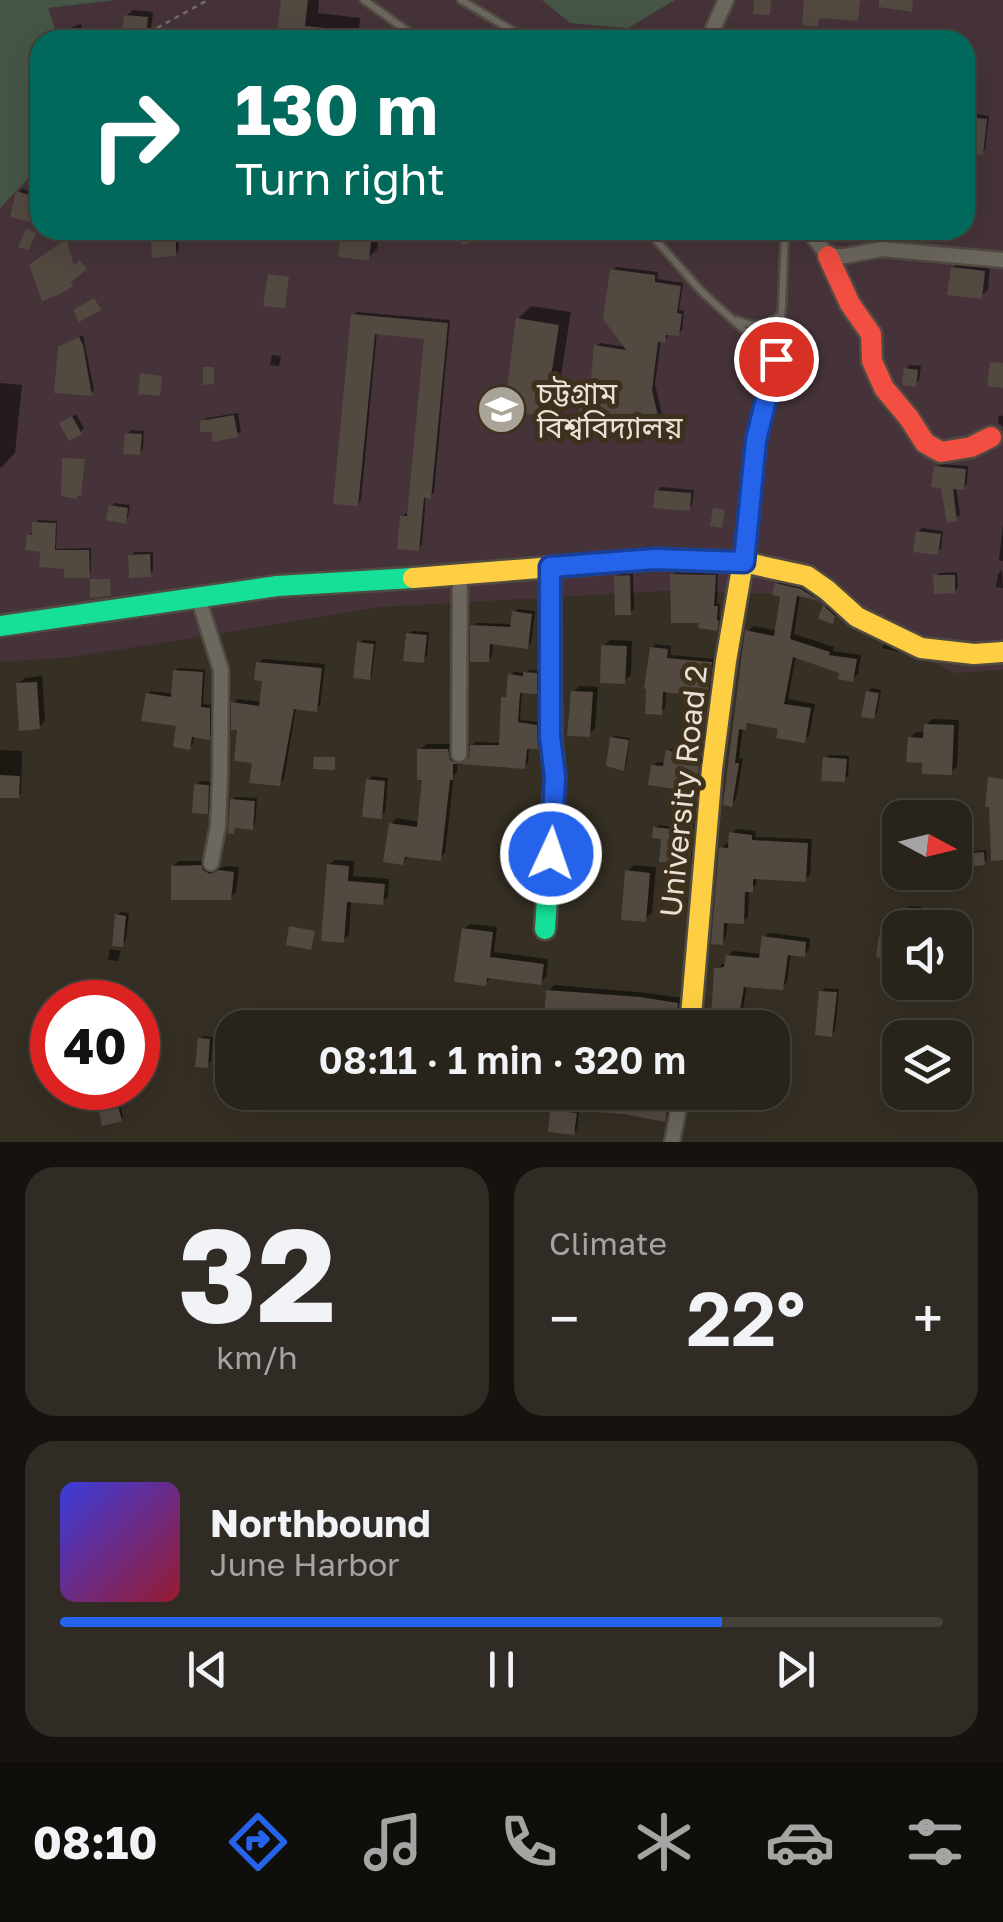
<!DOCTYPE html>
<html lang="en">
<head>
<meta charset="utf-8">
<style>
  body { margin:0; font-family:"Golos Text","Noto Sans Bengali",sans-serif; background:#302b24; color:#f1f3f6; height:100vh; display:flex; flex-direction:column; font-size:38px; white-space:nowrap }
  * { box-sizing:border-box; margin:0 }
  p { font-size:32px; color:#a5a4a3 }
  .icon { flex:none; width:55px; height:55px; fill:none; stroke:currentColor; stroke-width:2; stroke-linecap:round; stroke-linejoin:round }
  .map { position:relative; height:1142px; overflow:hidden }
  .sheet { display:flex; flex-direction:column; gap:25px; padding:25px; background:#16130f; flex:1 }
  .sheet>* { flex:none }
  .hud { position:absolute; left:30px; top:30px; width:945px; height:210px; border-radius:30px; box-shadow:0 10px 40px #0002,0 0 0 2px #44403a; background:#00695c; color:#fff; overflow:hidden }
  .needle { width:65px; rotate:97deg }
  .fabs { position:absolute; left:882px; top:800px; display:grid; gap:20px }
  .fabs a { display:grid; place-items:center; width:90px; height:90px; border-radius:20px; background:#28231b; box-shadow:0 10px 40px #0002,0 0 0 2px #44403a; font-size:50px }
  .speed { position:absolute; left:30px; top:980px; display:flex; gap:20px; font-size:50px; font-weight:700; text-align:center }
  .speed>* { display:grid; place-content:center; width:130px; height:130px; border-radius:50%; background:#28231b; box-shadow:0 10px 40px #0002,0 0 0 2px #44403a; line-height:1 }
  .speed .limit { border:15px solid #d22; background:#fff; color:#111 }
  .pin { position:absolute; display:grid; place-items:center; width:85px; height:85px; color:#fff; margin:-42px; border:5px solid #fff; border-radius:50%; box-shadow:0 2px 10px #0007 }
  .me { position:absolute; width:110px; margin:-55px; rotate:3deg; stroke-linejoin:round; filter:drop-shadow(0 0 8px #0008) }
  .turn { display:flex; align-items:center; gap:35px; height:210px; padding:0 40px; font-size:45px }
  .turn .icon { width:130px; height:130px; stroke-width:2.5 }
  .turn b { display:block; font-size:70px; line-height:85px }
  .big { font-size:75px; font-weight:600; line-height:1.1 }
  .sheet .tile { flex:1; display:flex; flex-direction:column; justify-content:center; gap:15px; min-width:0; padding:0 35px; border-radius:30px; background:#302b24 }
  .sheet .dial { align-items:center; gap:0 }
  .dial b { font-size:130px; line-height:1 }
  .song { display:flex; align-items:center; gap:30px }
  .cover { width:120px; height:120px; border-radius:15px; background:linear-gradient(135deg,hsl(240 70% 55%),hsl(350 70% 35%)) }
  .played { height:10px; border-radius:5px; background:linear-gradient(90deg,#2563eb 75%,#44403a 75%) }
  .keys { display:flex; justify-content:space-around; direction:ltr }
  .heat { display:flex; justify-content:space-between; align-items:center; font-size:55px; direction:ltr }
  .sheet .tiles { flex:1; display:grid; gap:25px; grid-template-columns:1fr 1fr }
  .tile:last-child { grid-column:span 2 }
  .trip { position:absolute; left:215px; top:1010px; width:575px; height:100px; border-radius:30px; background:#28231b; box-shadow:0 10px 40px #0002,0 0 0 2px #44403a; font-weight:600; line-height:100px; text-align:center }
  .tab-bar { display:flex; height:160px; justify-content:space-around; align-items:center; background:#100e0b; color:#a5a4a3 }
  .tab-bar .icon { width:70px; height:70px }
  .tab-bar .on { color:#2563eb }
  .tab-bar b { font-size:45px; color:#f1f3f6 }
  .map>svg:first-child { display:block }
  .education { fill:#453339; fill-rule:evenodd }
  .green { fill:#465646 }
  .shadow { fill:#0007 }
  .building { fill:#524941 }
  .lines { fill:none; stroke-linecap:round; stroke-linejoin:round }
  .lane-casing { stroke:#514b42; stroke-width:11 }
  .street-casing { stroke:#514b42; stroke-width:19 }
  .fast-casing { stroke:#514b42; stroke-width:25 }
  .slow-casing { stroke:#514b42; stroke-width:25 }
  .jam-casing { stroke:#514b42; stroke-width:25 }
  .path { stroke:#726d65; stroke-width:2.5; stroke-dasharray:5 5; stroke-linecap:butt }
  .lane { stroke:#6c675f; stroke-width:6 }
  .street { stroke:#6c675f; stroke-width:14 }
  .fast { stroke:#16e098; stroke-width:20 }
  .slow { stroke:#ffcf43; stroke-width:20 }
  .jam { stroke:#f24e42; stroke-width:20 }
  .route-casing { stroke:#184099; stroke-width:25 }
  .route { stroke:#2563eb; stroke-width:18 }
  .labels { text-anchor:middle; dominant-baseline:central; stroke-width:10; stroke-linejoin:round; paint-order:stroke }
  .poi-label { font-size:30px; fill:#e9e1d5; stroke:#3d301c; text-anchor:start }
  .street-label { font-size:30px; fill:#e9e1d5; stroke:#3d301c }
</style>
</head>
<body>
<div class="map">
<svg width="1003" height="1142" viewBox="0 0 1003 1142">
  <rect width="100%" height="100%" fill="#352f24"/>
  <!-- education -->
  <path class="education" d="M0,0H1003V670L954,673L801,594L666,591L381,607L74,657L0,662ZM40,40H965V230H40Z"/>
  <!-- green -->
  <path class="green" d="M0,0H116L48,8L59,40H40V166L0,208Z
    M542,0H675L628,28L570,23Z"/>
  <!-- shadow -->
  <path class="shadow" d="M283,0H319L318,13L360,18L358,40H279Z
    M133,10L153,12L150,40H124L126,16Z
    M81,24L83,32L74,35L72,27Z
    M756,35L771,36L770,40H752Z
    M976,114L989,116L985,149L982,153L973,118Z
    M22,189L39,193L33,216L29,220L18,193Z
    M344,230H379L377,249L368,258Z
    M456,230H517L513,234L483,231L476,238Z
    M178,238L179,250L175,254L154,243L157,239Z
    M959,262L990,265L988,290L981,296L953,268Z
    M616,267L658,272L657,279L683,283L679,310L684,311L682,330L678,334L668,332V337L664,340H661L655,384L663,419L659,423L604,379L596,346L600,343L627,347L612,271Z
    M531,306L571,312L557,400L544,414L518,319Z
    M357,312L450,320L434,493L430,496H426L422,545L418,548L402,517L406,513L410,514L427,337L377,332L361,500L358,504L353,315Z
    M83,335L94,390L91,393L60,348Z
    M272,355L281,356L279,366L270,365Z
    M910,365L921,366L919,380L915,384L906,369Z
    M0,383L22,385L15,453L2,467H0Z
    M238,413L241,431L237,434L215,429L203,422L207,418Z
    M76,414L84,428L81,432L66,420Z
    M999,415L1003,416V427L998,423Z
    M131,430L144,431L143,449L139,453L127,434Z
    M940,464L968,466L967,484L963,488L956,487L960,515L956,518L936,467Z
    M661,487L694,490L692,505L689,509L657,491Z
    M115,503L130,505L128,517L125,521L111,506Z
    M38,520L57,521L56,549L91,548V573L89,576L66,567L43,550L30,536Z
    M1003,524V561L999,560Z
    M922,528L943,531L941,548L937,552L918,532Z
    M134,552H153V571L150,574L131,556Z
    M1002,570L1003,588L996,587L998,574Z
    M676,571L718,573L717,603L720,604L719,617L721,618L716,629L673,575Z
    M633,572L634,609L630,612L616,577L620,573Z
    M957,572L958,587L954,591L936,576L940,573Z
    M782,579L807,584L821,594L817,598L800,594L794,634L834,647L833,651L861,655L858,674L852,679L841,672L796,655L788,699L815,704L809,735L804,740L780,727L751,722L743,727L739,758L743,759L736,799L731,804L748,631L753,626L778,631L783,595L777,584Z
    M828,603L838,612L832,621L821,618Z
    M518,609L535,611L531,643L527,646L493,642L492,656L488,660L473,626L477,623L513,624L515,612Z
    M412,631L429,632L427,656L423,660L408,634Z
    M363,640L376,641L372,674L369,678L359,644Z
    M610,640L632,641L631,675L624,681L604,646Z
    M886,641L902,649L900,652L882,648Z
    M656,644L671,646L670,655L715,659L699,785L695,789L653,766L657,762L666,763L669,751L673,747L691,751V693L666,690L665,708L661,712L652,648Z
    M263,659L325,664L320,705L316,709L296,707L284,779L279,783L254,761L240,728L234,703L238,699L262,702L265,679L259,663Z
    M178,668L205,670L203,704L212,705V734L209,737L194,735L193,744L189,747L178,724L148,694L151,691L173,694L175,671Z
    M529,670L539,671V688L536,692L522,691L520,720L540,722L541,743L537,746L529,747L528,763L524,766L471,758L472,746L476,742L501,743L504,698L507,695L511,675L514,672L526,673Z
    M42,676L45,721L39,727L18,684L25,678Z
    M580,686L598,687L595,728L589,735L573,692Z
    M872,688L881,690L877,713L873,717L868,692Z
    M932,719L959,720L957,767L951,772L925,761L910,738L916,732L926,733V725Z
    M615,736L630,738L626,766L623,768L612,738Z
    M426,744H454L461,758L457,761V772L454,775L445,852L440,858L408,857L403,863L391,824L397,818L420,822L425,777L420,750Z
    M0,750L22,751L21,793L18,796L0,795Z
    M829,755L849,756L848,776L844,780L825,759Z
    M372,776L388,778L385,812L381,816L368,780Z
    M201,781L212,782L211,808L207,812L197,785Z
    M235,797L257,798L255,824L252,827L236,828L233,831L232,800Z
    M917,801L927,802L925,818H912L914,804Z
    M690,810L696,811L692,859L689,862L656,828L658,825L685,828L688,813Z
    M736,829L756,831L755,837L812,839L810,875L805,879L757,877L756,885L749,890L748,917L743,921L728,920L726,937L722,942V848L726,843L731,844L732,833Z
    M532,844L539,845L537,871L534,875L528,848Z
    M955,846H966L965,852L986,850L987,859L984,862L955,865Z
    M335,860L354,861L353,876L389,879L388,897L382,902L351,900L349,935L344,940L329,865Z
    M179,861H206L209,865L217,869L226,866L239,867L236,892L230,897L173,867Z
    M634,865L656,867L652,913L645,919L627,872Z
    M680,899L687,900L685,912L677,911Z
    M910,906L922,907L921,928H905L906,910Z
    M121,912L129,913L126,940L122,944L117,915Z
    M470,924L497,927L494,952L548,959L546,977L540,982L490,978L485,984L464,929Z
    M769,933L810,938L809,950L804,954L791,953L787,982L782,987L747,984L742,1015L737,1020L717,969L722,964H727L728,956L733,951L762,954L764,938Z
    M885,933L900,935V950L895,957L881,937Z
    M110,949L121,951L118,961L108,960Z
    M554,985L647,993L683,998L684,1028H673L674,1021L630,1014L629,1021L623,1027L549,991Z
    M825,988L839,989L835,1030L831,1034L822,992Z
    M204,1036L213,1037L211,1061L207,1065L200,1040Z
    M96,1088H127L126,1100L120,1102L123,1117L121,1119L101,1110L95,1109Z
    M587,1092H674L670,1114L664,1119Z
    M695,1092H711L707,1097L694,1095Z
    M557,1107L579,1110L577,1129L573,1133L553,1111Z"/>
  <!-- building -->
  <path class="building" d="M281,0H308L305,26L365,32V40H276Z
    M754,0H771L770,15L753,14Z
    M804,0H860L858,21L819,18L818,27L802,25Z
    M879,0H913L912,12L879,7Z
    M124,15L148,17L146,40H121Z
    M970,117L987,119L983,155L966,153Z
    M16,191L37,197L30,222L10,217Z
    M26,228L36,233L29,250L18,247Z
    M341,230H372L369,261L338,257Z
    M453,230H478L477,240L462,245Z
    M66,239L74,265L80,260L87,269L71,282L73,286L60,294L42,301L29,265Z
    M176,241V256L152,258L151,242Z
    M951,267L985,271L982,299L947,295Z
    M610,269L655,275V282L681,286L677,313L682,314L679,336L666,335L665,343L658,342L652,390L660,425L644,438L625,422H617L594,432L577,413L599,381L591,380L594,345L626,350L603,319Z
    M268,274L289,277L285,308L263,306Z
    M94,298L101,310L79,322L73,310Z
    M351,314L448,323L431,499L424,498L419,551L397,549L400,516H407L424,339L375,334L358,506L333,504Z
    M516,318L559,325L545,416L504,411Z
    M79,337L83,345L92,396L54,393L58,347Z
    M990,362L1003,363V388L987,386Z
    M203,367H214V384L203,385Z
    M904,368L918,370L916,387L902,385Z
    M140,373L162,376L160,396L138,394Z
    M234,415L238,437L212,442V432H200V421Z
    M72,416L82,434L69,441L59,423Z
    M125,433L142,434L140,455L123,454Z
    M62,458L85,459L81,496H77V499L61,496Z
    M934,466L966,469L964,490L953,489L957,521L947,523L941,488L931,487Z
    M655,490L691,493L690,511L653,508Z
    M109,505L128,508L126,524L106,520Z
    M713,508L725,510L722,528L710,526Z
    M32,522L56,523L55,550H89L90,578H64V569L39,567L40,552L25,550L27,535H32Z
    M916,531L941,534L938,555L913,552Z
    M150,554L151,577L129,578L128,555Z
    M670,574L716,575L714,606H718L717,620H719L717,631L698,628L699,623H671Z
    M630,575L631,615H615L614,576Z
    M933,575H955V593L934,594Z
    M90,579H110L111,596L90,598Z
    M775,583L801,589L818,600L797,596L790,639L830,652L829,655L857,659L853,682L838,679L839,673L793,657L784,704L811,708L805,743L776,738L778,729L747,723L746,730L739,729L735,763H739L732,807L723,805L745,630L774,636L780,597L772,595Z
    M823,605L835,616L833,624L818,619Z
    M512,611L532,614L528,649L490,644L489,662H470V625L510,627Z
    M406,633L427,635L424,663L403,661Z
    M357,642L374,644L370,680L353,678Z
    M601,645L627,646L625,684L600,683Z
    M650,647L668,649L667,658L712,662L696,792L648,785L651,765L663,766L666,750L688,755L691,723H686L689,695L663,692L662,715L645,714L646,689H644Z
    M256,662L322,668L317,712L294,709L280,786L249,783L252,763L234,761L237,730H231V702L259,706L262,681L254,680Z
    M173,670L203,672L201,707L210,708V740L192,737L190,750L173,747L176,726L141,721L146,693L171,697Z
    M523,672L537,673V694L520,693L518,722L537,725L538,749H527L525,769L460,764L469,758L470,745H499L501,697H506L508,674L523,676Z
    M37,682L40,729L19,731L16,683Z
    M571,691L593,692L590,737L567,736Z
    M866,691L879,693L874,719L861,717Z
    M924,724L954,725L952,775L922,774V763L906,762L908,737L923,738Z
    M610,737L629,740L624,771L606,766Z
    M417,749H448L450,760L458,764H453V780H450L441,861L405,857L403,865L383,862L389,823L417,827L422,780H417Z
    M314,757H335V770L313,769Z
    M823,757L847,759L845,782L821,781Z
    M0,775L20,776L19,798H0Z
    M988,777L1003,779V860L991,861L989,807H985Z
    M366,779L385,781L382,819L362,817Z
    M194,784L209,785L208,814L192,813Z
    M230,799L255,801L253,830L235,828L234,834L228,833Z
    M685,812L694,813L690,864L659,862L661,839L652,838L653,827L683,830Z
    M729,832L752,835V840L808,843L806,882L753,879V892H745L744,924L724,923L723,945L711,944L719,847L728,848Z
    M525,846L537,848L535,878L522,876Z
    M984,852L985,865L955,868V854Z
    M327,864L349,866L348,881L385,884L383,905L347,902L344,943L321,941Z
    M201,865L203,870L210,874L219,870L234,872L231,900H171V866Z
    M625,870L650,873L646,922L621,920Z
    M904,909L919,910L918,928H902Z
    M115,914L126,916L123,947L112,946Z
    M289,926L315,931L311,950L286,945Z
    M462,928L493,932L490,957L544,964L541,985L487,978L486,986L454,982Z
    M762,936L806,942L805,957L788,955L783,990L744,987L738,1022L711,1019L714,968L724,967L726,955L759,958Z
    M879,936L899,939L896,960L876,957Z
    M546,990L640,997L678,1003L676,1028H671V1023L625,1016L624,1028L576,1026V1022L544,1019Z
    M819,991L837,992L832,1037L815,1035Z
    M198,1038L210,1039L208,1068L195,1067Z
    M94,1088H125V1105H118L122,1121L102,1126L99,1112H93Z
    M585,1092H662L671,1094L665,1122L624,1114L583,1111Z
    M550,1110L577,1113L574,1135L548,1132Z"/>
  <g class="lines">
    <defs>
      <path id="lane" d="M364,0L420,40
        M461,0L528,40
        M647,230L702,292L775,358
        M737,320C753,327 767,328 780,315
        M744,560L756,440L776,359L782,308L785,230"/>
      <path id="street" d="M708,40L726,0
        M808,230L828,256H845L882,249L1003,260
        M198,597L221,670L220,775L218,826L211,863
        M459,754L460,574
        M672,1142L682,1092"/>
      <path id="fast" d="M0,626L277,586L413,578
        M545,929L555,777L551,736L550,567"/>
      <path id="slow" d="M413,578L655,559L743,562L807,576L827,590L857,617L921,648L974,654L1003,652
        M690,1028L712,769L726,661L743,562"/>
      <path id="jam" d="M828,256L850,304L871,334L872,361L884,388L909,418L925,443L941,452L971,447L991,437"/>
    </defs>
    <!-- lane casing -->
    <use href="#lane" class="lane-casing"/>
    <!-- street casing -->
    <use href="#street" class="street-casing"/>
    <!-- fast casing -->
    <use href="#fast" class="fast-casing"/>
    <!-- slow casing -->
    <use href="#slow" class="slow-casing"/>
    <!-- jam casing -->
    <use href="#jam" class="jam-casing"/>
    <!-- path -->
    <path class="path" d="M157,28L208,0"/>
    <!-- lane -->
    <use href="#lane" class="lane"/>
    <!-- street -->
    <use href="#street" class="street"/>
    <!-- fast -->
    <use href="#fast" class="fast"/>
    <!-- slow -->
    <use href="#slow" class="slow"/>
    <!-- jam -->
    <use href="#jam" class="jam"/>
  </g>
  <g class="lines">
    <defs>
      <path id="route" d="M551,854L555,777L550,736V567L655,559L744,562L756,440L776,359"/>
    </defs>
    <!-- route casing -->
    <use href="#route" class="route-casing"/>
    <!-- route -->
    <use href="#route" class="route"/>
  </g>
  <!-- icons -->
  <defs>
    <symbol id="university-disc" viewBox="-11 -11 22 22"><circle r="9.5" fill="#aaa397" stroke="#3d301c"/><path d="M0-5L7-2L0 1L-7-2ZM-4 1L0 2.5L4 1V4Q0 6-4 4Z" fill="#fff"/></symbol>
  </defs>
  <g fill-rule="evenodd">
    <use href="#university-disc" x="474" y="382" width="55" height="55"/>
  </g>
  <g class="labels">
    <!-- poi labels -->
    <g class="poi-label">
      <text x="537" y="393">চট্টগ্রাম<tspan x="537" dy="34">বিশ্ববিদ্যালয়</tspan></text>
    </g>
    <!-- street labels -->
    <g class="street-label">
      <text transform="translate(683 791) rotate(-84)">University Road 2</text>
    </g>
  </g>
</svg>
<div class="fabs">
<a><svg class="needle" viewBox="-14 -14 28 28"><path d="M0-13l5 13h-10z" fill="#e53935"/><path d="M0 13l5-13h-10z" fill="#a5a4a3"/></svg></a>
<a><svg class="icon" aria-label="sound" viewBox="0 0 24 24"><path d="M4 9h4l5-4v14l-5-4H4zM17 9q2 3 0 6"/></svg></a>
<a><svg class="icon" aria-label="layers" viewBox="0 0 24 24"><path d="M12 4l9 5-9 5-9-5zM3 14l9 5 9-5"/></svg></a>
</div>
<div class="speed"><div class="limit">40</div></div>
<div class="pin" style="left:776px;top:359px;background:#d93025"><svg class="icon" aria-label="arrive" viewBox="0 0 24 24"><path d="M6 21V4h12l-3 4 3 4H6"/></svg></div>
<svg class="me" style="left:551px;top:854px" viewBox="-20 -20 40 40"><circle r="17" fill="#2563eb" stroke="#fff" stroke-width="3"/><path d="M0-11L8 9 0 5-8 9z" fill="#fff"/></svg>
<div class="trip">08:11 · 1 min · 320 m</div>
<div class="hud">
<div class="turn"><svg class="icon" aria-label="right" viewBox="0 0 24 24"><path d="M7 20v-9h11M14 6l5 5-5 5"/></svg><div><b>130 m</b>Turn right</div></div>
</div>
</div>
<section class="sheet">
<div class="tiles">
<div class="tile dial"><b>32</b><p>km/h</p></div>
<div class="tile"><p>Climate</p>
<div class="heat"><a>−</a><b class="big">22°</b><a>+</a></div>
</div>
<div class="tile">
<div class="song"><i class="cover"></i><div><b>Northbound</b><p>June Harbor</p></div></div>
<div class="played"></div>
<div class="keys"><svg class="icon" aria-label="previous" viewBox="0 0 24 24"><path d="M18 5L8 12l10 7zM5 5v14"/></svg><svg class="icon" aria-label="pause" viewBox="0 0 24 24"><path d="M8 5v14M16 5v14"/></svg><svg class="icon" aria-label="next" viewBox="0 0 24 24"><path d="M6 5l10 7-10 7zM19 5v14"/></svg></div>
</div>
</div>
</section>
<nav class="tab-bar">
<b>08:10</b>
<svg class="icon on" aria-label="directions" viewBox="0 0 24 24"><path d="M12 3l9 9-9 9-9-9zM9 14v-3h6M13 9l2 2-2 2"/></svg>
<svg class="icon" aria-label="music" viewBox="0 0 24 24"><path d="M9 18V5l10-2v13"/><circle cx="6" cy="18" r="3"/><circle cx="16" cy="16" r="3"/></svg>
<svg class="icon" aria-label="phone" viewBox="0 0 24 24"><path d="M5 4h4l2 5-3 2q2 4 5 5l2-3 5 2v4C11 20 4 13 5 4z"/></svg>
<svg class="icon" aria-label="climate" viewBox="0 0 24 24"><path d="M12 3v18M4 7l16 10M4 17L20 7"/></svg>
<svg class="icon" aria-label="car" viewBox="0 0 24 24"><path d="M5 17H2v-5l4-1 3-4h7l3 4 3 1v5h-3M9 17h6M6 11h13"/><circle cx="7" cy="17" r="2"/><circle cx="17" cy="17" r="2"/></svg>
<svg class="icon" aria-label="filters" viewBox="0 0 24 24"><path d="M4 7h16M4 17h16"/><circle cx="9" cy="7" r="2"/><circle cx="15" cy="17" r="2"/></svg>
</nav>
</body>
</html>
